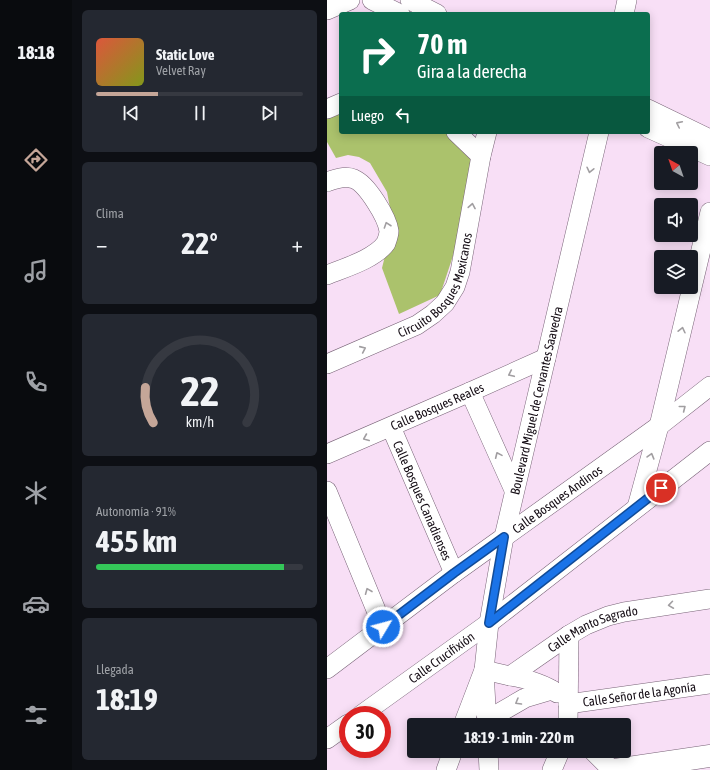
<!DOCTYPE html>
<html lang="es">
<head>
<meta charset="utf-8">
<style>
  body { margin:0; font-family:"Asap Condensed",sans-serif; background:#242831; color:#f1f3f6; height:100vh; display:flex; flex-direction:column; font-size:15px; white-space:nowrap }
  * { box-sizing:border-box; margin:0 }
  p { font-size:13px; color:#9ea1a6 }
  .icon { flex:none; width:22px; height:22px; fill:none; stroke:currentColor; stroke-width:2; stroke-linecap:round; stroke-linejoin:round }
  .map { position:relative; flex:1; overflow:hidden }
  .sheet { display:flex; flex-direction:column; gap:10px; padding:10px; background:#0d0f14; width:255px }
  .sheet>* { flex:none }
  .top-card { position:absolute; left:12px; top:12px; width:311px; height:122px; border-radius:4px; box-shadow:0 2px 10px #0003; background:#0b6e4f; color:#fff; overflow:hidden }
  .needle { width:26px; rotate:320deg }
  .tools { position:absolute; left:327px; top:146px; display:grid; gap:8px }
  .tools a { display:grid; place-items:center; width:44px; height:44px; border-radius:4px; background:#171b24; box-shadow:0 2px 10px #0003; font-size:20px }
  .speed { position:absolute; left:12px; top:706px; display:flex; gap:8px; font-size:20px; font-weight:700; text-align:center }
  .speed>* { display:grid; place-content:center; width:52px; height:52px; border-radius:50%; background:#171b24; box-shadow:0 2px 10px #0003; line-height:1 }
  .speed .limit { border:6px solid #d22; background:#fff; color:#111 }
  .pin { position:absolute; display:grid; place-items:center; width:34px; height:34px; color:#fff; margin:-17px; border:2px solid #fff; border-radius:50%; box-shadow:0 1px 4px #0007 }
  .me { position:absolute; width:44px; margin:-22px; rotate:53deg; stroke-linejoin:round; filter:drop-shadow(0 0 3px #0008) }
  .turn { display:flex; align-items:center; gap:14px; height:84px; padding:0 12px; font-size:18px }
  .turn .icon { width:52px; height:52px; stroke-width:2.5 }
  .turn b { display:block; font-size:28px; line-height:34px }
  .then { display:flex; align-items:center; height:38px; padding:0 12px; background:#0003; gap:8px; font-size:15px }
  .big { font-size:30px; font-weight:700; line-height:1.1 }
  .sheet .widget { flex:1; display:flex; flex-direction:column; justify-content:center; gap:6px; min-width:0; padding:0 14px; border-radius:6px; background:#242831 }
  .sheet .dial { align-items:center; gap:0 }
  .dial svg { height:104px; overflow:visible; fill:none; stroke:#363941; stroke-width:7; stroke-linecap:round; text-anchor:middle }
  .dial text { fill:#f1f3f6; stroke:none }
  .song { display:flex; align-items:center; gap:12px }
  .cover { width:48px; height:48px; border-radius:6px; background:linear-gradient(135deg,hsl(10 70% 55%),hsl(70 70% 35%)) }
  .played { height:4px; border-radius:2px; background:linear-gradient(90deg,#c5a698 30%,#363941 30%) }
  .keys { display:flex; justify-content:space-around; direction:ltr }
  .heat { display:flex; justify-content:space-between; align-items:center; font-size:22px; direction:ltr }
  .charge { height:6px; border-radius:3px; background:linear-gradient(90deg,#34c759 91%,#363941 0) }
  .trip { position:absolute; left:80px; top:718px; width:224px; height:40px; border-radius:4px; background:#171b24; box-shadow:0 2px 10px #0003; font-weight:700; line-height:40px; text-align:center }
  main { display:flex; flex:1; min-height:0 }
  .tab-bar { display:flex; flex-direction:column; width:72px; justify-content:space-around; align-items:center; background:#090b0e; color:#9ea1a6 }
  .tab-bar .icon { width:28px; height:28px }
  .tab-bar .selected { color:#c5a698 }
  .tab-bar b { font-size:18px; color:#f1f3f6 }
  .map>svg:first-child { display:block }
  .green { fill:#abc26c }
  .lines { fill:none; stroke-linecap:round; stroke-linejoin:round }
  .minor-casing { stroke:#786377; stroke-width:20 }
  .major-casing { stroke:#786377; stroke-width:23 }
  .minor { stroke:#fff; stroke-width:19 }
  .major { stroke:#fff; stroke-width:22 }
  .oneway { stroke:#a19ea1 }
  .route-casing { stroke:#114b97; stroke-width:10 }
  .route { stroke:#1a73e8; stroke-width:7 }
  .labels { text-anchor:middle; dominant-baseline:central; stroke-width:4; stroke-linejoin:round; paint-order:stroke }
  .street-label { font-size:13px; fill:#150d15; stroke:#fff }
</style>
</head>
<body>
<main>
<nav class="tab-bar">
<b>18:18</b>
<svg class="icon selected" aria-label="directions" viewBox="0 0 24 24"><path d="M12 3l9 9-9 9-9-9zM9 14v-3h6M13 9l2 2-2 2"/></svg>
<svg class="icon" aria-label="music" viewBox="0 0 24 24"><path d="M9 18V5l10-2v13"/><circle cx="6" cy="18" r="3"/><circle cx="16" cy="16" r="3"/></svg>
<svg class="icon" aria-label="phone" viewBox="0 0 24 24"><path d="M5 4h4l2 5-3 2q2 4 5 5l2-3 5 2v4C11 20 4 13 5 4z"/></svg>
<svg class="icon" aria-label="climate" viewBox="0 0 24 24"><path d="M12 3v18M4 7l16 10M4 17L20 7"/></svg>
<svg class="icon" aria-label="car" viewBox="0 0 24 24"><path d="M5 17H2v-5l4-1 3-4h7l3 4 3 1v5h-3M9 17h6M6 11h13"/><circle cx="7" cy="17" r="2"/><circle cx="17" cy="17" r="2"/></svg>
<svg class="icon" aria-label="filters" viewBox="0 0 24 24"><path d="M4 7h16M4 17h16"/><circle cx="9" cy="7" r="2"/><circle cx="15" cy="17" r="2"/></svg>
</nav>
<section class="sheet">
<div class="widget">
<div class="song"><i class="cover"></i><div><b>Static Love</b><p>Velvet Ray</p></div></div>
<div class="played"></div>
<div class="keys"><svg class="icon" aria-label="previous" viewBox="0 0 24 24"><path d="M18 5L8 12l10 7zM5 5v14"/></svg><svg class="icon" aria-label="pause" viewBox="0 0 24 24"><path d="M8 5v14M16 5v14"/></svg><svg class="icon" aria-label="next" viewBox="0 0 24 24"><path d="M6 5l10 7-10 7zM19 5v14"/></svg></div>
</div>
<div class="widget"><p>Clima</p>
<div class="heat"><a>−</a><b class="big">22°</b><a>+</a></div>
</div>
<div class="widget dial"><svg viewBox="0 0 100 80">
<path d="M14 69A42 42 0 1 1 86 69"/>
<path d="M14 69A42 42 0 0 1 8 42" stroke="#c5a698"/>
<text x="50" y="56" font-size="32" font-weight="700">22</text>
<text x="50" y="72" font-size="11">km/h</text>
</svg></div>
<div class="widget"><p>Autonomía · 91%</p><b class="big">455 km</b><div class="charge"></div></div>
<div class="widget"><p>Llegada</p><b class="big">18:19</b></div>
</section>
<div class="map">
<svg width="383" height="770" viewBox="0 0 383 770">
  <rect width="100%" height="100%" fill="#f8dff6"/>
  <!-- green -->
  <path class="green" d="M14,108V132H116L131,139L146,162L129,247L113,295L72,314L55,268L66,224L60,192L43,163L32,157L21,155L9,158L0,142V113Z"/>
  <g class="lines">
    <defs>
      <g id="minor">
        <path d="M45,0L73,14"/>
        <path d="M83,0L110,14"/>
        <path d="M0,10L23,0"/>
        <path d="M297,14L300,0"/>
        <path d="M0,109L14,103"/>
        <path d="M321,109L383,139"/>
        <path d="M321,128L383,156"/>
        <path d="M129,132L154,156"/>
        <path d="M0,182C8,179 18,175 27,179C40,184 60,217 62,231C62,235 60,240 59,243C48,259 17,268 0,275"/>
        <path id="s1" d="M0,364L90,325L106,314L118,303L128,287L133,272L154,156L160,132"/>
        <path d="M143,392L187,490"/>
        <path id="s2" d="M64,427L127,573"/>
        <path id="s3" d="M0,454L143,392L219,358"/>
        <path d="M0,491L56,627"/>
        <path d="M310,507L332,426L383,212"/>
        <path id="s4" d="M0,669L127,573L332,426L383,386"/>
        <path d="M183,676C200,679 216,683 230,693"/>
        <path id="s5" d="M241,704L383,684"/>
        <path id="s6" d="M34,715L162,623L383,451"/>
        <path d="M160,720L198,698L225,690"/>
        <path id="s7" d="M136,725L157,670L183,676L242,635L259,625L281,616L297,612L383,599"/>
        <path id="s8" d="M160,725L157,670L162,623L177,537L272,132"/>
        <path d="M241,725L242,635"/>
        <path d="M0,739L21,724"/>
        <path d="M161,751L162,770"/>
        <path d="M266,751L285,770"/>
        <path d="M119,770L126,751"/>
        <path d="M225,770L233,751"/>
      </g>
      <path id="major" d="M288,770L383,756"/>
    </defs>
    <!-- minor casing -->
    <use href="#minor" class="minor-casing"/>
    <!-- major casing -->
    <use href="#major" class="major-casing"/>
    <!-- minor -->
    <use href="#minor" class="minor"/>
    <!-- major -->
    <use href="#major" class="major"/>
  </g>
  <!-- one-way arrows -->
  <defs><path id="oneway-chevron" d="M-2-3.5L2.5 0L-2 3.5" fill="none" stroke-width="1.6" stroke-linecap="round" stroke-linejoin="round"/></defs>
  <g class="oneway">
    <use href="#oneway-chevron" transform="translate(352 124) rotate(-154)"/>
    <use href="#oneway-chevron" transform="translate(263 170) rotate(103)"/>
    <use href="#oneway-chevron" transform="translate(145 206) rotate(-80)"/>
    <use href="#oneway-chevron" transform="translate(60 225) rotate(-109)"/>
    <use href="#oneway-chevron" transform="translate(355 330) rotate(-77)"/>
    <use href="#oneway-chevron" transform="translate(36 349) rotate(-24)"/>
    <use href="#oneway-chevron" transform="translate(184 374) rotate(155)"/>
    <use href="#oneway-chevron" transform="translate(356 408) rotate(-38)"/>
    <use href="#oneway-chevron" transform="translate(39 438) rotate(157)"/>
    <use href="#oneway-chevron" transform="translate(171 455) rotate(-114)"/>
    <use href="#oneway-chevron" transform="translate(324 456) rotate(-74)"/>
    <use href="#oneway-chevron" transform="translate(41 591) rotate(-112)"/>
    <use href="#oneway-chevron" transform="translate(344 605) rotate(172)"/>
    <use href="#oneway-chevron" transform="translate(191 702) rotate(150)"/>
  </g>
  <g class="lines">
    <defs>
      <path id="route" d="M56,627L127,573L177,537L162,623L334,488"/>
    </defs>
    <!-- route casing -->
    <use href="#route" class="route-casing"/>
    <!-- route -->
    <use href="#route" class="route"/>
  </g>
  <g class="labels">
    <!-- street labels -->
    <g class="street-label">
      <text stroke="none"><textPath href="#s1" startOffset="143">Circuito Bosques Mexicanos</textPath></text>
      <text stroke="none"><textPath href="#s8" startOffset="330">Boulevard Miguel de Cervantes Saavedra</textPath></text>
      <text stroke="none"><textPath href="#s3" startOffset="120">Calle Bosques Reales</textPath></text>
      <text stroke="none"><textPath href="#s4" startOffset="286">Calle Bosques Andinos</textPath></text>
      <text stroke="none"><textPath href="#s2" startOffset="80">Calle Bosques Canadienses</textPath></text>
      <text stroke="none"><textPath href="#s7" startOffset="182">Calle Manto Sagrado</textPath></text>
      <text stroke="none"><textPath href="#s6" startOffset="99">Calle Crucifixión</textPath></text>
      <text stroke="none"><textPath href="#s5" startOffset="72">Calle Señor de la Agonía</textPath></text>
    </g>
  </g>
</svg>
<div class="tools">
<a><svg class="needle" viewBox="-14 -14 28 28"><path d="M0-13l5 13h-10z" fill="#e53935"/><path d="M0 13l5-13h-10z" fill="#9ea1a6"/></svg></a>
<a><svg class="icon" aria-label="sound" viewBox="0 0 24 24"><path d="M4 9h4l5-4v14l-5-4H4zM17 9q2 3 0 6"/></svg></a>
<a><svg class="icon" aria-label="layers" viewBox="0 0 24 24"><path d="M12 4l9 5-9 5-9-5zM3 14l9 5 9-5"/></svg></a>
</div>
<div class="speed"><div class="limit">30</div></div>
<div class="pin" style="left:334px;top:488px;background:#d93025"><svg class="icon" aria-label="arrive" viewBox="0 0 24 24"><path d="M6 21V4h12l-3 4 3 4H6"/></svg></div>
<svg class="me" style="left:56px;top:627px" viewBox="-20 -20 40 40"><circle r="17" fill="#1a73e8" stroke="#fff" stroke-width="3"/><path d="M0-11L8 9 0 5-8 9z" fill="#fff"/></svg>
<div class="trip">18:19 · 1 min · 220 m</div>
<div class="top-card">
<div class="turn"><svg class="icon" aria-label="right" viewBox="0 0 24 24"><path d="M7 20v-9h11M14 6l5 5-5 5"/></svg><div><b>70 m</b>Gira a la derecha</div></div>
<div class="then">Luego<svg class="icon" aria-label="left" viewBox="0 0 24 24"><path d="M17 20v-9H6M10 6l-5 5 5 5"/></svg></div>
</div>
</div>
</main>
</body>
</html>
